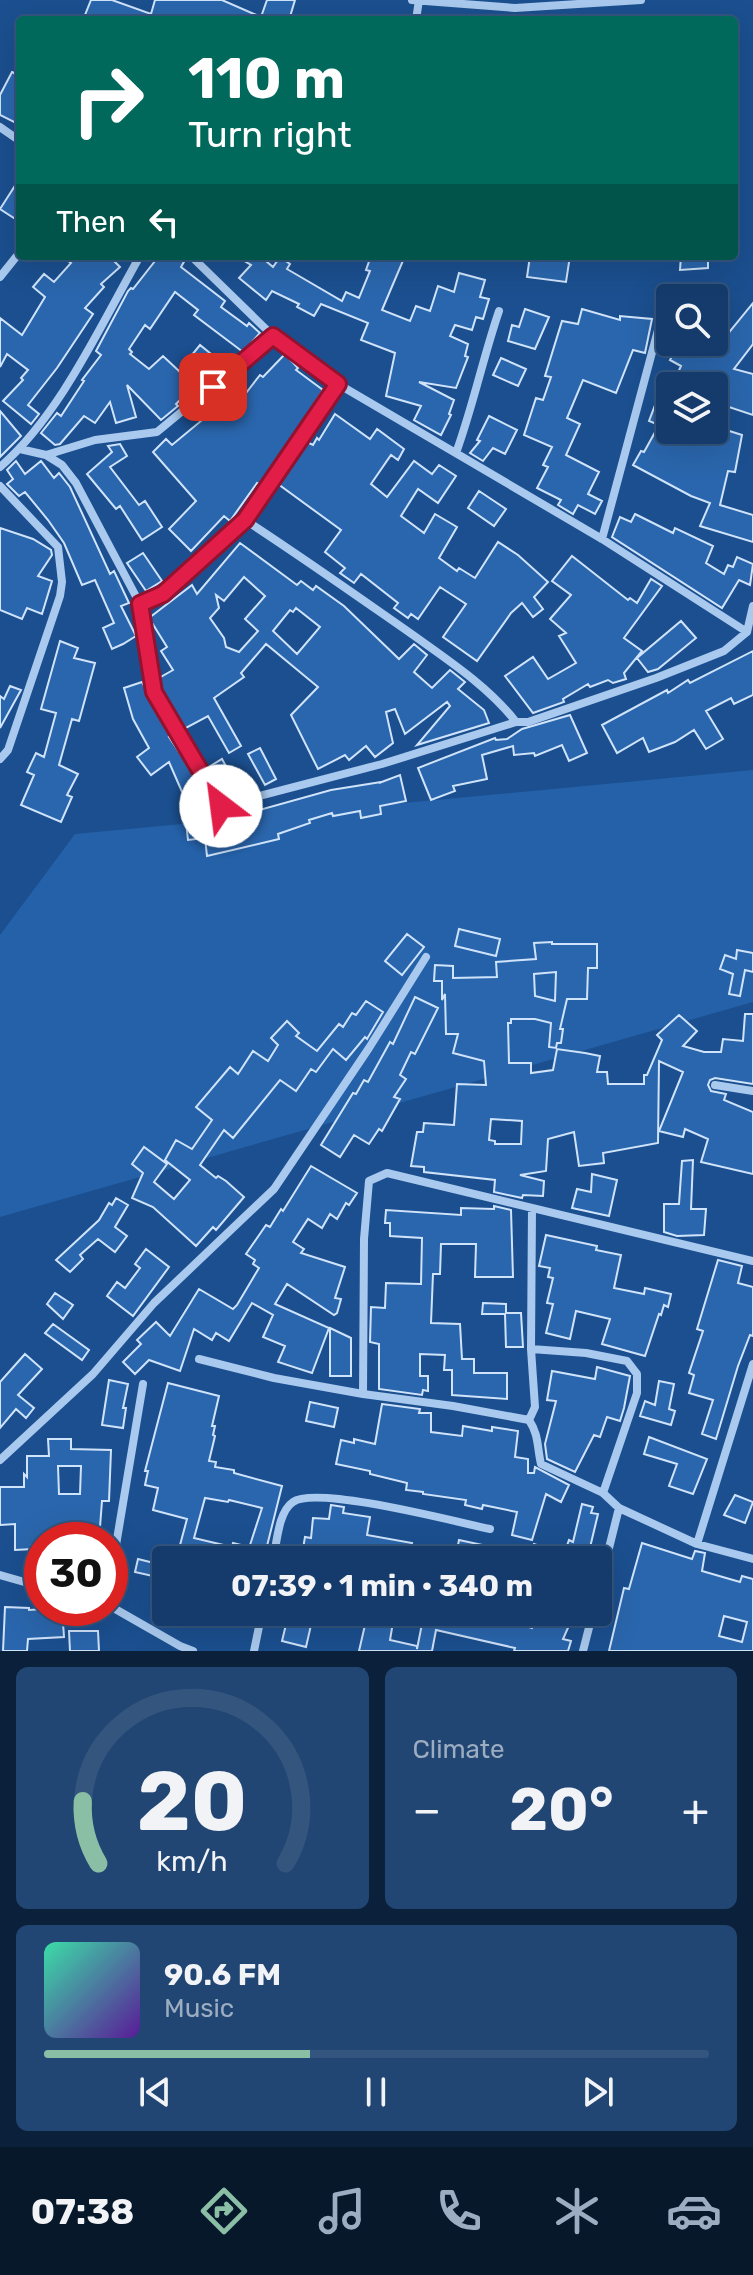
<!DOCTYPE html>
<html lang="en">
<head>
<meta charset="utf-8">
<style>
  body { margin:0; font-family:Rubik,sans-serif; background:#214673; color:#f1f3f6; height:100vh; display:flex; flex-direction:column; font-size:30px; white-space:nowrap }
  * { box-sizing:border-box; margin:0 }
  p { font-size:26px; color:#9dadc1 }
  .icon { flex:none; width:44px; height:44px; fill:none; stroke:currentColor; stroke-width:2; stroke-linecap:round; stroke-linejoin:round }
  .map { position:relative; height:1651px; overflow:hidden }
  .details { display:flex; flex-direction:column; gap:16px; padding:16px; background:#0b203b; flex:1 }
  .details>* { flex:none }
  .top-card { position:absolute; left:16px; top:16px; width:722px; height:244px; border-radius:8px; box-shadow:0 8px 32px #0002,0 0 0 2px #33557e; background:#00695c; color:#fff; overflow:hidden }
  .controls { position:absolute; left:656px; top:284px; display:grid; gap:16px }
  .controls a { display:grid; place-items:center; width:72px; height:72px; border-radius:8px; background:#143b6b; box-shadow:0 8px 32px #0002,0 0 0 2px #33557e; font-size:40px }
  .speed { position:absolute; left:24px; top:1522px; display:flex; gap:16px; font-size:40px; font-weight:700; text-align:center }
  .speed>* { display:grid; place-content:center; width:104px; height:104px; border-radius:50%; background:#143b6b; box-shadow:0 8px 32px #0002,0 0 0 2px #33557e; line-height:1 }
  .speed .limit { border:12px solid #d22; background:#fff; color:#111 }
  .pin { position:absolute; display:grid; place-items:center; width:68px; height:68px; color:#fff; margin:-34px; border-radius:16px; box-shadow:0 4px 12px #0006 }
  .me { position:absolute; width:88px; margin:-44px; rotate:330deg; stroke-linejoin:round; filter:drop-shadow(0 0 6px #0008) }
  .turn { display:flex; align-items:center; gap:28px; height:168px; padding:0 40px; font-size:36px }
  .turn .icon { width:104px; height:104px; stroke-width:2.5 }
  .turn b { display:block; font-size:56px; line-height:68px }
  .then { display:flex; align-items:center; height:76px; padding:0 40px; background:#0003; gap:16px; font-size:30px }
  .big { font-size:60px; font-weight:700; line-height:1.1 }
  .details .widget { flex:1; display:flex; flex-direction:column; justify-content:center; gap:12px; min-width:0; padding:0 28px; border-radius:12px; background:#214673 }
  .details .dial { align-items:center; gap:0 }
  .dial svg { height:208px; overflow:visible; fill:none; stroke:#33557e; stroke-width:7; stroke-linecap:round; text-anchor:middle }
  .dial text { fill:#f1f3f6; stroke:none }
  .song { display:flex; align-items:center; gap:24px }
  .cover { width:96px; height:96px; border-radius:12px; background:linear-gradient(135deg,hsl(160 70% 55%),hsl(270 70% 35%)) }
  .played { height:8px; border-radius:4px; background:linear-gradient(90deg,#8abfa5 40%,#33557e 40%) }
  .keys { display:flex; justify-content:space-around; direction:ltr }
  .heat { display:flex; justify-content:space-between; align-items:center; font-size:44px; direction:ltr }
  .details .tiles { flex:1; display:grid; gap:16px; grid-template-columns:1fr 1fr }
  .widget:last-child { grid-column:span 2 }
  .trip { position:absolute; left:152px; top:1546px; width:460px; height:80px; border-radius:8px; background:#143b6b; box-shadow:0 8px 32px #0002,0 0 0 2px #33557e; font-weight:700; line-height:80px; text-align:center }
  .dock { display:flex; height:128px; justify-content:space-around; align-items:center; background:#08182b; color:#9dadc1 }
  .dock .icon { width:56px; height:56px }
  .dock .active { color:#8abfa5 }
  .dock b { font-size:36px; color:#f1f3f6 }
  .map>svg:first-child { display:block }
  .green { fill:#2461a8 }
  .building { fill:#2a66ad; stroke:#cfe3fa; stroke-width:2; fill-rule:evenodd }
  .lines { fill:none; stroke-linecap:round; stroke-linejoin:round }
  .minor { stroke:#a9c9ee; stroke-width:8 }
  .route-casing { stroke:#92132f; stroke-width:20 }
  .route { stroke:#e11d48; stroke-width:14 }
</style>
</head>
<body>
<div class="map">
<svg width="753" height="1651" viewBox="0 0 753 1651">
  <rect width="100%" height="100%" fill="#1b4f8f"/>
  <!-- green -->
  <path class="green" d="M753,770V1002L0,1217V935L75,834Z"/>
  <!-- building -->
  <path class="building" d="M91,0H112L151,14L155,0H222L261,17L267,0H295L289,20H83Z
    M12,72L20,76V125L0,115V95Z
    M20,178V222L0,209Z
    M61,256H109L120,267L101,284L104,287L85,308L93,314L57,368L28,405L39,414L31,424L3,401L23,380L21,378L28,370L7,354L0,367V318L22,335L45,297L33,287L44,274L54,282L71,263Z
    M159,256H184L185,260L181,267L225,301L221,307L247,326L249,323L260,333L243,352L194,315L198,310L175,292L150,329L145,325L129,349L132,352L130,354L149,369L163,356L179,371L200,345L222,363L204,384L200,387L196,384L176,404L178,406L161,420L127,385L136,417L116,423L110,402L95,423L84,416L60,444L55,445L41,433L57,413L61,416L84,381L82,380L101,355L96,351L128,291L131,288L133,289Z
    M236,256H260L273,267L280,257L290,264L287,269L342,301L346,292L359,298L370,271L366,270L371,256H405L382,310L410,321L416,306L430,311L438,286L454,292L459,273L485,280L480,297L489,299L483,319L476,317L472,330L455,325L450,336L468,344L465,356L468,357L456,388L419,382L454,400L449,414L451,415L441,435L414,420L421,406L386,396L395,353L361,340L368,323L321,304L314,316L297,307L299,304L272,291L266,300L239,278L251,265Z
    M530,256H570L566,282L527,277Z
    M681,256H708V268L680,270Z
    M753,303V344L734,369L753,374V415L714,402V386H696L676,377L681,366L670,360L680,342H714V326L727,335Z
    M525,309L549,317L535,349L508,341L512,325L519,327Z
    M582,309L620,320V316L652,319L645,353L633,350L616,393L583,380L567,418L580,424L566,455L599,472L588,494L602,501L595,514L578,505L573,514L558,505L561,500L537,488L548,467L543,465L552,447L524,435L536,398L543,400L551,377L545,376L562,321L578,324Z
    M285,354L298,368L296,370L323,390L267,476L259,484L257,483L230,521L224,516L191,551L169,529L196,501L153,452L166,439L172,445L213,411L214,413L240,387L246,393L260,375L263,377Z
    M501,358L526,369L518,386L493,375Z
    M657,400L670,404V430H714V426L742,435L735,472L728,471L720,505L753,515V542L700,526L710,503L691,496L633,465L641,451L644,452L659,425L649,421Z
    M0,411L21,436L0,457Z
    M335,414L370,439L377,429L404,449L398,460L391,455L371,484L387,497L414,461L432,474L439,465L456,476L438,503L418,489L401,516L424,533L435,514L457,527L439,558L457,571L459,568L475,578L498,542L518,555L548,582L534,597L543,609L533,617L522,603L511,613L477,661L443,637L466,604L440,587L418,619L411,614L408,618L394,608L398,603L361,574L354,583L340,573L345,568L325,552L341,530L278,484L307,442L313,445L317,438L319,440Z
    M489,416L517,430L505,454L493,448L483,461L470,453L480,441L477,440Z
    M120,444L127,456L110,467L139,505L145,501L162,527L142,540L120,506L116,509L87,474L112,452L108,446Z
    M16,461L25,474L41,461L54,478L59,473L70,487L110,574L114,571L129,603L121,606L136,636L123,644L112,649L103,628L114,623L95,580L82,585L64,543L48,520L25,492L19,496L7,484L13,479L7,470Z
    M479,491L506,509L494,526L468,508Z
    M635,514L673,533L675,528L713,546L706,563L724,574L728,565L733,567L737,557L753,564L750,585L739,580L722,608L612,537L620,517L631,522Z
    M0,528L33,539L51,550L52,555L38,576L52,581L42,614L27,608L22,619L0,610Z
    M240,543L297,585L301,581L313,590L316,586L344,606L399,659L414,644L427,655L414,672L432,688L450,670L465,682L458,689L484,710L489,723L417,745L450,706L447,702L405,734L395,709L386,712L393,743L375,757L366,746L349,760L345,755L318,769L291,715L318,687L266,644L241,673L244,677L214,698L241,746L229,753L208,716L184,729L161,690L159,678L173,670L161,651L167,647L149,618L192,585L197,594ZM244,577L265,596L245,619L258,631L239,652L226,647L224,638L210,618L219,608L216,595L224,601ZM296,608L320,627L297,654L273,631L290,610L293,612Z
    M143,553L162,581L146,591L127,563Z
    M572,556L628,600L630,598L637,603L651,579L662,586L624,638L642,651L624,673L626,679L613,683L608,680L590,687L588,684L563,699L564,702L533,713L505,676L533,657L548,679L576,663L559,636L566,633L550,619L571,595L552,581Z
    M681,621L696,638L658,669L648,672L637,658Z
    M60,641L78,648L74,658L95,663L79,721L72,719L59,765L78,774L67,795L72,797L61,822L21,805L34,775L27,772L36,753L44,757L56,713L41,709Z
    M753,651V695L734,704L731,698L706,711L723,739L706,749L694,730L675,742L649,752L643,738L617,753L602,725L667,690L668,693L688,680L690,683Z
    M142,682L171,736L169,737L197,779L202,826L331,790L381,782L379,783L400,775L406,801L380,806L381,814L361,818L360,811L333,816L332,813L309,820L310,823L278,834L279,839L207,856L205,838L188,840L183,794L169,762L151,775L137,757L149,748L133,719L124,688Z
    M10,686L21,690L0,728V696L4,699Z
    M570,715L587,753L569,761L562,745L535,756L534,753L514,755L513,746L482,755L487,779L453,786L455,791L431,800L418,768L495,738L496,740L507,739L522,729Z
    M260,748L276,779L265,785L248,754Z
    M222,759L233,779L218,788L207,768Z
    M459,929L500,939L496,956L455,946Z
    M407,934L424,947L402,975L385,961Z
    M552,942V944H597V968H588L587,999H567L560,1029H563L561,1043H557L556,1048L549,1047L551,1023L535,1019H511V1023H508L509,1063H531V1073L553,1070L557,1049L585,1053L600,1056L597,1072H607L608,1084H644V1075H647L662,1040L657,1035L679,1015L697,1031L683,1046L704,1052H721L723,1039L743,1041L745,1014H753V1084L715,1078L710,1080L708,1085L711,1091L726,1094L724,1100L753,1112V1174L701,1162L708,1139L685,1129L683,1137L659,1131L683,1072L659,1061L658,1143L603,1153L604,1163L579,1166L574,1132L548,1139L546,1171L520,1175L544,1181L543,1196L523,1195L522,1198L494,1192L495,1180L424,1172V1167L411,1166L417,1132H423L424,1123L454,1125L457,1084L486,1085L484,1061L453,1053L458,1034H446L445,994L442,1000V981H434L435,965L453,966V978L497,977L496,962L536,959L534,943ZM556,972L555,1001L535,996L534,974ZM491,1119L522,1121L521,1144H495V1141L489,1140Z
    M737,950L753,953V972L745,970L740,996L729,994L733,974L720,969L725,955L736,959Z
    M415,997L438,1008L415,1054L411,1052L400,1075L406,1079L394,1097L400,1099L382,1131L379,1129L369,1144L354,1135L340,1157L321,1145L353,1093L356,1094L364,1080L368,1082L390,1042L393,1044Z
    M366,1001L383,1012L367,1039L365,1037L346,1060L333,1049L316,1072L311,1069L296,1091L280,1080L233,1138L224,1130L200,1165L216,1178L218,1176L226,1181L244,1197L216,1230L213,1227L196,1246L153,1207L132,1198L143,1173L132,1164L144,1147L167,1164L154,1182L174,1199L190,1180L165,1160L176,1140L192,1149L212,1120L196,1107L230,1067L238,1074L253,1051L268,1061L278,1045L271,1038L287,1021L299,1033L296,1036L317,1051L339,1024L343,1027L352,1013L356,1015Z
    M693,1160L691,1209H706L704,1235L677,1236L664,1232V1204H679L682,1161Z
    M311,1166L357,1193L349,1205L346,1203L337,1219L330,1214L322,1228L308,1219L293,1242L304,1249L301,1253L345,1267L335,1298L341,1299L337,1313L334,1315L287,1284L275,1304L329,1328L312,1373L278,1362L285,1346L263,1337L273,1315L252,1303L229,1341L216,1333L212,1340L194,1329L180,1371L149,1360L135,1374L123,1362L141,1344L137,1340L156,1322L170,1336L199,1289L233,1309L237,1305L259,1268L253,1264L255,1260L246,1254L266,1225L270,1227L281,1209L283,1211Z
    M592,1174L617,1180L609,1216L572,1208L577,1189L591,1192Z
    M116,1198L128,1205L115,1227L127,1236L115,1252L98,1239L80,1255L83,1259L70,1272L56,1260L99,1220L109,1203L112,1205Z
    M494,1206L511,1210L513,1277H475L476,1244H441L440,1274H433L431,1323L460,1324L462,1359H474V1373H507V1399L452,1395V1370H444L445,1355L420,1354V1376H428V1391L423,1390L422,1395L379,1389V1344L370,1342L371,1307L385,1308L386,1283L421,1284L422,1238L390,1236V1223H385L386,1210L461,1215V1208L494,1209Z
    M546,1235L597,1246L596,1250L621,1255L614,1288L644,1294L645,1288L671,1294L668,1307L664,1305L661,1315L659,1314L645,1356L602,1344L610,1319L576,1311L570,1339L546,1333L553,1304L547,1303L553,1278L548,1277L550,1268L539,1266Z
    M146,1249L169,1267L133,1316L107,1296L117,1282L125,1288L140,1268L135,1264Z
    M718,1260L742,1266L738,1283L753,1287V1336L750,1335L738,1366L716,1439L702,1434L713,1400L689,1393L694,1375L689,1373L703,1331L697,1329Z
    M55,1293L73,1305L63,1319L47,1304Z
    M483,1303L506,1304V1313H521L523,1347H506L505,1314H482Z
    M53,1324L89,1350L82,1360L45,1333Z
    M330,1328L351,1338V1376H330Z
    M25,1354L42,1369L18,1395L34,1408L26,1418L16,1409L0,1428V1382Z
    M597,1367L630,1376L624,1408L620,1421L607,1417L600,1437L594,1435L575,1472L547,1459L545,1444L556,1401L547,1400L552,1371L595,1379Z
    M109,1380L128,1384L123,1408H126L123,1428L102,1425Z
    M659,1381L674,1384L669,1409L675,1411L671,1425L640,1416L645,1401L655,1405Z
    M168,1383L219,1396L212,1426H215L213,1435L215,1436L209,1461L216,1462L215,1467L234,1470V1473L282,1486L266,1550L250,1545L262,1508L229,1500L228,1502L205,1498L194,1538L232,1547L233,1543L253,1548L250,1560H176L187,1519L153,1510L158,1488L145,1485L148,1471H145Z
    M310,1402L338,1408L334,1427L306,1421Z
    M382,1404L420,1409L419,1413H431V1432L462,1436L463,1426L492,1431V1427L518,1431L515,1457L528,1459V1473H534L535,1467L569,1485L561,1502L546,1494L532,1540L512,1535L517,1512L483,1505L482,1509L465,1505L466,1500L423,1494V1492L406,1490L407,1483L370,1474V1471L336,1464L341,1440L354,1443V1439L375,1444Z
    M649,1437L707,1459L693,1494L669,1486L677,1464L644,1454Z
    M48,1439H71V1449L111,1450L109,1501H102L99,1540H42V1545H32L33,1549L15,1550V1524L0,1525V1487H24V1474L27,1477V1456H49ZM58,1466H81L80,1494H59Z
    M735,1495L753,1502L745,1523L724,1515Z
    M582,1504L593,1507L591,1513L598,1514L587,1560H539L530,1557L534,1544L564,1554L569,1540L573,1542Z
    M331,1505L344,1507L343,1513L370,1517L367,1535L412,1543L408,1560H301L305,1537L311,1538L313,1518L329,1519Z
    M459,1540L492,1547L490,1560H455Z
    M642,1543L692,1559L695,1551L705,1553L702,1571L740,1582L742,1576L753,1579V1651H609L624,1588L629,1589ZM724,1616L747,1622L742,1642L719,1636Z
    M138,1559L166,1566V1579L135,1572Z
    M5,1607L29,1608V1610L62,1608L64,1637L28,1639L27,1651H3Z
    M212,1612H255L252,1627L211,1615Z
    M289,1612H314L306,1647L282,1641Z
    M368,1612H512L510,1621L532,1628L537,1612H575L563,1639L571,1641L568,1651H514L515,1648L436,1630L432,1651H359ZM394,1616L422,1624L417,1649V1646L390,1640Z
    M69,1631H98L99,1651H70Z"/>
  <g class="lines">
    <!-- minor -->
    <path class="minor" d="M412,0L515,8L641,0
      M416,20L419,0
      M0,127L20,141
      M191,256L273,336L338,384L602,539L747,632
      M0,277L20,252
      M20,449L46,455L62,465L76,483L140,604L154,692L221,806L382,764L516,722H528L656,678L724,651L747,632L753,606
      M456,453C473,406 483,358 499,311
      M46,455L95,440L157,432L273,336
      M0,467C61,414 100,326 140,256
      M0,486L58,547L62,582L60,596L8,750L0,759
      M245,520C302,557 357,596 413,635C448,660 489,687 516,722
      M602,539L658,330
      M140,604L163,594L245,520L338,384
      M715,1085L753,1091
      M532,1208L531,1349L535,1407L529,1420C539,1435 537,1447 541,1464L603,1493L619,1508L697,1544L753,1559
      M531,1349L586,1353L627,1361L637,1374V1393L603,1493
      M199,1359L274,1378L363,1394
      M529,1420L453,1406L363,1394L364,1239L369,1181L387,1173L753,1261
      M0,1460L93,1374L154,1303L274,1189L369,1048L426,957
      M697,1544L753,1364
      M273,1560C277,1543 278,1512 293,1502C316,1485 457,1522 490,1529
      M0,1575L42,1587
      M110,1581L143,1384
      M598,1592L619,1508
      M110,1606L180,1646L193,1651
      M254,1651L262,1612
      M583,1651L593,1612"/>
  </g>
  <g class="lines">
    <defs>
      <path id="route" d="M213,387L273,336L338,384L245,520L163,594L140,604L154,692L221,806"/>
    </defs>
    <!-- route casing -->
    <use href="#route" class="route-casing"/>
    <!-- route -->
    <use href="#route" class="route"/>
  </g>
</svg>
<div class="controls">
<a><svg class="icon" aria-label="search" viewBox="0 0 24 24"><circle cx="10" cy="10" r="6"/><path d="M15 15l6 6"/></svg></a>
<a><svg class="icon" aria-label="layers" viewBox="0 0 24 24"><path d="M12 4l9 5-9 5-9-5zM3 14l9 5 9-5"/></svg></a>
</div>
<div class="speed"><div class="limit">30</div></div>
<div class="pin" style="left:213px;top:387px;background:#d93025"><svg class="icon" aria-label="arrive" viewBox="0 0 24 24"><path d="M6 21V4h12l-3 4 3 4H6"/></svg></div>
<svg class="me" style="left:221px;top:806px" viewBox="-20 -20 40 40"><circle r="19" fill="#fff"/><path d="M0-13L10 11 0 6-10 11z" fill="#e11d48"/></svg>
<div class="trip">07:39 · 1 min · 340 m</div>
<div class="top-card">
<div class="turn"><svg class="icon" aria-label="right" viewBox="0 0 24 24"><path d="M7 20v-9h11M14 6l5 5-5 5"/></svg><div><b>110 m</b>Turn right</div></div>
<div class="then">Then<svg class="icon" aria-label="left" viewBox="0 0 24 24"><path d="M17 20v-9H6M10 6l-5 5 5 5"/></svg></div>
</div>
</div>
<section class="details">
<div class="tiles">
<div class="widget dial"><svg viewBox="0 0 100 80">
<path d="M14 69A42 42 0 1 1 86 69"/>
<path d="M14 69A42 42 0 0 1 8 45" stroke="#8abfa5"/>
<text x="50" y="56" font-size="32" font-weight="700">20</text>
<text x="50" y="72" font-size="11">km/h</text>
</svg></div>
<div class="widget"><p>Climate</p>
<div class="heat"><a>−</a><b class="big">20°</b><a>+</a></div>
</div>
<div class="widget">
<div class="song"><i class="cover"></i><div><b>90.6 FM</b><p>Music</p></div></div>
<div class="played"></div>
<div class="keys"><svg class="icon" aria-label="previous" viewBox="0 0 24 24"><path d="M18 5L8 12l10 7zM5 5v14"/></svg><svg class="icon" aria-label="pause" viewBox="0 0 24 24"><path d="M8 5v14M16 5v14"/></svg><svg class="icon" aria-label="next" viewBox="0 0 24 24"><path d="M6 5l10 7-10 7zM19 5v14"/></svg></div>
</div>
</div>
</section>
<nav class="dock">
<b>07:38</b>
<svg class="icon active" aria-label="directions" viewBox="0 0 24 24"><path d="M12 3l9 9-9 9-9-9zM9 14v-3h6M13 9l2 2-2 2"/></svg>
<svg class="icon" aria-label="music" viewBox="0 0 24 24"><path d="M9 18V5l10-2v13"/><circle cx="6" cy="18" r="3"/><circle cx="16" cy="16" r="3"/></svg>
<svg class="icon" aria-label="phone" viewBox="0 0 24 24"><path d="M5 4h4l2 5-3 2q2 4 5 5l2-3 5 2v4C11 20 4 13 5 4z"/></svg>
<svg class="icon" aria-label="climate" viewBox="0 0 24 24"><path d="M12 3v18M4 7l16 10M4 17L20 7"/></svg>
<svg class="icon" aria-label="car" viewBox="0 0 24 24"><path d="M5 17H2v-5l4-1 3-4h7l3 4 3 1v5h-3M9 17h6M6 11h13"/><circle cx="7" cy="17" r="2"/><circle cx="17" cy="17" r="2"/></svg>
</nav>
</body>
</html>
